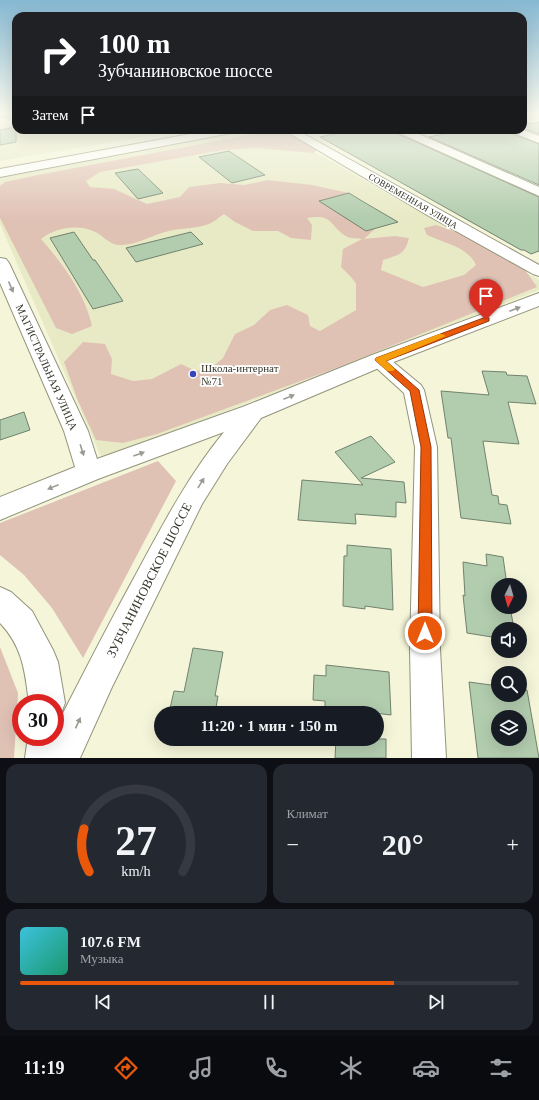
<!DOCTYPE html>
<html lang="ru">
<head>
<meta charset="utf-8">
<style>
  body { margin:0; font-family:"Times New Roman",serif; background:#242831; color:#f1f3f6; height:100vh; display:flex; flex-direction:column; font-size:15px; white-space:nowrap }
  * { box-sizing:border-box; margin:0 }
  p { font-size:13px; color:#9ea1a6 }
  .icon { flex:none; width:22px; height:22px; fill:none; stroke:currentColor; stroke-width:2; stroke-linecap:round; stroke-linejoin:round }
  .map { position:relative; height:758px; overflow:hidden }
  .panel { display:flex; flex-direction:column; gap:6px; padding:6px; background:#0d0f14; flex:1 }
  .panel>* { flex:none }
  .guide { position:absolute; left:12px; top:12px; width:515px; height:122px; border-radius:12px; box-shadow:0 4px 16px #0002; background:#202124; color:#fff; overflow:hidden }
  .needle { width:26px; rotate:185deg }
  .fabs { position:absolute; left:491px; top:578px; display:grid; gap:8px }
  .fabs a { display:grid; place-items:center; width:36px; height:36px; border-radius:50%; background:#171b24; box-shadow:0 4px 16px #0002; font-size:20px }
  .speed { position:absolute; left:12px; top:694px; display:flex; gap:8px; font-size:20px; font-weight:700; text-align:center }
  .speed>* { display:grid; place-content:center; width:52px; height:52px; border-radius:50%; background:#171b24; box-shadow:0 4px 16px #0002; line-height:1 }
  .speed .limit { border:6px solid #d22; background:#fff; color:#111 }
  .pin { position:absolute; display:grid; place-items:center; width:34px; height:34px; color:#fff; margin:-41px -17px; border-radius:50% 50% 50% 0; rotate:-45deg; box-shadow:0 0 4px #0007 }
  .pin .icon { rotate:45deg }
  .me { position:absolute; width:44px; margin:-22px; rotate:0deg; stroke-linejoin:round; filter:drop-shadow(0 0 3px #0008) }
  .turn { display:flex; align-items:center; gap:14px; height:84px; padding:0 20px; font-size:18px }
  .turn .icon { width:52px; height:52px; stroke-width:2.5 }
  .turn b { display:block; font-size:28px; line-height:34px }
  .then { display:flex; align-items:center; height:38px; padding:0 20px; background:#0003; gap:8px; font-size:15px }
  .big { font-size:30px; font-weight:600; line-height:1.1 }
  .panel .widget { flex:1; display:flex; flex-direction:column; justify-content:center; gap:6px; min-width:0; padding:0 14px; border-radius:12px; background:#242831 }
  .panel .dial { align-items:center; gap:0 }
  .dial svg { height:104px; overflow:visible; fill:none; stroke:#363941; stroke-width:7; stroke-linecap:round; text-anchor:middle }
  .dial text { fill:#f1f3f6; stroke:none }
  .song { display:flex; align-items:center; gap:12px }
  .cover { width:48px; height:48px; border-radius:6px; background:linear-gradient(135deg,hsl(190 70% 55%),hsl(160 70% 35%)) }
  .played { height:4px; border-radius:2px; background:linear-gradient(90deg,#ea580c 75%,#363941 75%) }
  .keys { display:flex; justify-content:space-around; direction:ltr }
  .heat { display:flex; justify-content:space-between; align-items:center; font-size:22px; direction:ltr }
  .panel .tiles { flex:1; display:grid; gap:6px; grid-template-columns:1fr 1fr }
  .widget:last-child { grid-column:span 2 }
  .trip { position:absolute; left:154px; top:706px; width:230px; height:40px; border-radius:20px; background:#171b24; box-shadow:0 4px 16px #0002; font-weight:600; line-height:40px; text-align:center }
  .tab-bar { display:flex; height:64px; justify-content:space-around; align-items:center; background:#090b0e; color:#9ea1a6 }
  .tab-bar .icon { width:28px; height:28px }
  .tab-bar .active { color:#ea580c }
  .tab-bar b { font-size:18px; color:#f1f3f6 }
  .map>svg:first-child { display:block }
  .built { fill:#e8eac6 }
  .green { fill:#e0c2b5 }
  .building { fill:#b2ccae; stroke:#71826e; fill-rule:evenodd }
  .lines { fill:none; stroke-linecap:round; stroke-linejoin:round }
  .street-casing { stroke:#93947b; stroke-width:2 }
  .primary-casing { stroke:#93947b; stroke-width:2 }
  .street { fill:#fff; fill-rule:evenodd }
  .primary { fill:#fff; fill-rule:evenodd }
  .rail-casing { stroke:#676758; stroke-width:2.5 }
  .rail { stroke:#fff; stroke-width:1.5; stroke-dasharray:5; stroke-linecap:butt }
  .oneway { fill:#9a9a94 }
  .route { fill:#ea580c; stroke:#983908 }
  .slow { fill:#f59e0b }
  .poi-dot { fill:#3545b8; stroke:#fff; stroke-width:1.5 }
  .labels { text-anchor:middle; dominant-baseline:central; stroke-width:3.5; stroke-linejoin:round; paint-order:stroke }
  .far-street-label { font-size:9px; fill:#35352a; stroke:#fff }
  .street-label { font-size:11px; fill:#35352a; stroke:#fff }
  .poi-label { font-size:11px; fill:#35352a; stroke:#fff; text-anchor:start }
  .near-street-label { font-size:13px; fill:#35352a; stroke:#fff }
</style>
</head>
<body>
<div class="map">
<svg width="539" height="758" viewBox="0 0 539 758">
  <rect width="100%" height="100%" fill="#f4f5d9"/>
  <!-- built -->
  <path class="built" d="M16,124V130H184L0,161V126Z
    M255,130H276L539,280V290L102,459L0,224V178Z"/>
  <!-- green -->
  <path class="green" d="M289,130L318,148L314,153L257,148L223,150L100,172L86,181L90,187L114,189L147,204L180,197L189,187L220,183L244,185L268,180L312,185L349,193V199L375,229L364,239L395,236L409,238C405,255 398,255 383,260L381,270L423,287L464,275L476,265C468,247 444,243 427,235L424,228L436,225L461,234L523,267L537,287L339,367L157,434L123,443L96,440L78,401L64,362L83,342L105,344L112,359L111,374L133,381L152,379L181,364L196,371L211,368L223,358L235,334L254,325L270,310L287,305L308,315L310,326L320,331L356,310C356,305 356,287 356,284C353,278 346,272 341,267L343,249L362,239C357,238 349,239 346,236C329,226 334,213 307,218L312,225L311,240L291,238L278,231H253L235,222L224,214C219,217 214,222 209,224C196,229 182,228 169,231C153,234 137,246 119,245C109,245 102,234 93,231C76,224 55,228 41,239C62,263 85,293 92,326L72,334L56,328L0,218V186L5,182L38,175L269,131Z
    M158,461L176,481L83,658L52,608L24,575L0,555V523Z
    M0,647L18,693L14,758H0Z"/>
  <!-- building -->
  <path class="building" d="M523,121L532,124L539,122V134L523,128Z
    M16,127V142L0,145V130Z
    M353,130H394L396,133L539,197V251L531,254L524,250H521L320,137Z
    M461,130H509L510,133L539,144V185L429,137Z
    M229,151L265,175L232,183L199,157Z
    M138,169L163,193L138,199L115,173Z
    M349,193L362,201L398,222L366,231L319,201Z
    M74,232L93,260H95L123,301L93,309L50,238Z
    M191,232L203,244L136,262L126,248Z
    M482,371L506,372L507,375L527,376L536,404L508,402L519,444L483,441L492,495L498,496L499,504L507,505L511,524L461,518L451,438H448L441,391L489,395Z
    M24,412L30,430L0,440V420Z
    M371,436L395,462L361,478L404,482L406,503L396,502V517L355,514L356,524L298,520L302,480L363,485L335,452Z
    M347,545L391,549L393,610L365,606V609L343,606L344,556H347Z
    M486,554L503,557L507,585H498V607H510L514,629H498V638L467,633L463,595L465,596L463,562L487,566Z
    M193,648L223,652L215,696H218L215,713H169L174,691L184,692Z
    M326,665L389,672L391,715L325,707V701L313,700L314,675L326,676Z
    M469,682L498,686V695H520V689L527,690L539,758H478ZM498,717H520V739H498Z
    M336,739H386V758H335Z"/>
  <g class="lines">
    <defs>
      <path id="street" d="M284,130H297L539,265V276L533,274L427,215Z
        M396,130H410L539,187V196L397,132Z
        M510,130H523L539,136V143L511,132Z
        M379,354L386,356L421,385L424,390L437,447L440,649L446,758H412L410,649L415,447L404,393L372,364L369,360L372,356Z"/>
      <path id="primary" d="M212,130H237L235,132L231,133L0,177V169Z
        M0,258L6,259L9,263L88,431L97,459L245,406L372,355L539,293V306L386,365L261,418L227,464L202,504L112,687L80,758H25L28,737H55V722L58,723C83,674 108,625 135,576C162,526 188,476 224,432L98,479L0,520V497L75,467L64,431L0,283Z
        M0,587L11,592L32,611L53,650L58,662L65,703L60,716L55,717V703H29C25,672 23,647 0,623Z"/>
    </defs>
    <!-- street casing -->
    <use href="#street" class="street-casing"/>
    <!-- primary casing -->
    <use href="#primary" class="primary-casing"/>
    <!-- street -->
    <use href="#street" class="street"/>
    <!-- primary -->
    <use href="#primary" class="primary"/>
    <defs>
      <path id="rail" d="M0,117L16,115"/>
    </defs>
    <!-- rail casing -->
    <use href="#rail" class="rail-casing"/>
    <!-- rail -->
    <use href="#rail" class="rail"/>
  </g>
  <!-- one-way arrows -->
  <defs><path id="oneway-solid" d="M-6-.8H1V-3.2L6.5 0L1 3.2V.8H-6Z"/></defs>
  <g class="oneway">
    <use href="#oneway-solid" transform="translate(11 287) rotate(66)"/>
    <use href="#oneway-solid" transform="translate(515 309) rotate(-21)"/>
    <use href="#oneway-solid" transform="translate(289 397) rotate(-22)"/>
    <use href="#oneway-solid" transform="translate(82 450) rotate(72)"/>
    <use href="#oneway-solid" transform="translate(139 454) rotate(-20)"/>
    <use href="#oneway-solid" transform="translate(201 483) rotate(-58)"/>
    <use href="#oneway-solid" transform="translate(53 487) rotate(158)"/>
    <use href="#oneway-solid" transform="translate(78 723) rotate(-65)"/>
  </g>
  <!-- sky -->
  <linearGradient id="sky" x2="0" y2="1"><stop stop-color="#86b8d2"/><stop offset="0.52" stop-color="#fafaee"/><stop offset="1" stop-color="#fafaee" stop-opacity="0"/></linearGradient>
  <rect width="539" height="219" fill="url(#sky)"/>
  <!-- route -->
  <path class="route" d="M486,317L489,318V321L386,361L419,390L431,447L432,633L430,638L425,640L420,638L418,633L421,447L410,391L375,360L376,358Z"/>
  <!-- slow -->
  <path class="slow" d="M439,334H442L446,336L386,361L395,369L393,371H387L375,360L376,358Z"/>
  <!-- markers -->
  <circle class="poi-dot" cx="193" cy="374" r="4"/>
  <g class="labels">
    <!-- far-street labels -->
    <g class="far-street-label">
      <text transform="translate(413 201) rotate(30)">СОВРЕМЕННАЯ УЛИЦА</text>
    </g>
    <!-- street labels -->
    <g class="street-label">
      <text transform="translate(47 367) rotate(66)">МАГИСТРАЛЬНАЯ УЛИЦА</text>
    </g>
    <!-- poi labels -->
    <g class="poi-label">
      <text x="201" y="368">Школа-интернат<tspan x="201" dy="13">№71</tspan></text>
    </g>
    <!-- near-street labels -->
    <g class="near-street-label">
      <text transform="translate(149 580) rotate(-63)">ЗУБЧАНИНОВСКОЕ ШОССЕ</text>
    </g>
  </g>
</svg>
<div class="fabs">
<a><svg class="needle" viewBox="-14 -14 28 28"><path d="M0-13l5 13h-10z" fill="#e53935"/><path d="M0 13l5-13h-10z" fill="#9ea1a6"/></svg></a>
<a><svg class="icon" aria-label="sound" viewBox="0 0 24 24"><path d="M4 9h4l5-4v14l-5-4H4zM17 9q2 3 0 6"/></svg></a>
<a><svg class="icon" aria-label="search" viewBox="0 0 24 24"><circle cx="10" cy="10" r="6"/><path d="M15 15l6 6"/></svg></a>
<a><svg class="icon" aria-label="layers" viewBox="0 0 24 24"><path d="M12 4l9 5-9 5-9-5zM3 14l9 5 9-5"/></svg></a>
</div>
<div class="speed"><div class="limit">30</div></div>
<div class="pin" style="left:486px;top:320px;background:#d93025"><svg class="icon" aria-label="arrive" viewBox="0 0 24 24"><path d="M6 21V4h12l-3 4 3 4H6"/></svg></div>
<svg class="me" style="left:425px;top:633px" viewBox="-20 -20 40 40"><circle r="17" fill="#ea580c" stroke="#fff" stroke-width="3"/><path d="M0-11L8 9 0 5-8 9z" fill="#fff"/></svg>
<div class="trip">11:20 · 1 мин · 150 m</div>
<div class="guide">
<div class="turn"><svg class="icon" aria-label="right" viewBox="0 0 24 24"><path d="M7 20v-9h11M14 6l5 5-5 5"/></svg><div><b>100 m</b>Зубчаниновское шоссе</div></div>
<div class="then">Затем<svg class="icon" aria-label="arrive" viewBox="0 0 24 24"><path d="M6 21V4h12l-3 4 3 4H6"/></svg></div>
</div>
</div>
<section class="panel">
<div class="tiles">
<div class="widget dial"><svg viewBox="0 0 100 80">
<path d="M14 69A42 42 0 1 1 86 69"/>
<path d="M14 69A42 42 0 0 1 10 36" stroke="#ea580c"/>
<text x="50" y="56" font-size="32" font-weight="700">27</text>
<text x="50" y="72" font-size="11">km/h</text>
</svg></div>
<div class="widget"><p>Климат</p>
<div class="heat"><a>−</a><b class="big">20°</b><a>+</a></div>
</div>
<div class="widget">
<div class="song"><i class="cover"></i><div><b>107.6 FM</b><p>Музыка</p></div></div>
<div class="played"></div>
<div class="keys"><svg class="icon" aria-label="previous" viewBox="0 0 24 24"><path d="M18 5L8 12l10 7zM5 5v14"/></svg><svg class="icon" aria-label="pause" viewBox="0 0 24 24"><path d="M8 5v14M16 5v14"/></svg><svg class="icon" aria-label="next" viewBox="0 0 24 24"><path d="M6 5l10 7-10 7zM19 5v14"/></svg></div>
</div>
</div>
</section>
<nav class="tab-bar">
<b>11:19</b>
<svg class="icon active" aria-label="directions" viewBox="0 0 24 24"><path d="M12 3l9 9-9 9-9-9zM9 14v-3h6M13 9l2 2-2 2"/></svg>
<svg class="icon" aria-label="music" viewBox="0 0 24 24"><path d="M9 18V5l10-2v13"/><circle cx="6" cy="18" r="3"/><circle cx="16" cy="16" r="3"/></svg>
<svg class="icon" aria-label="phone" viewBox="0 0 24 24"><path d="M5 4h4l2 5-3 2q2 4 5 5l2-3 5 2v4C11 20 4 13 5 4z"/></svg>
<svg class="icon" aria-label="climate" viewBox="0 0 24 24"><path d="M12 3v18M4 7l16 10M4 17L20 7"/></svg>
<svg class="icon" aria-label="car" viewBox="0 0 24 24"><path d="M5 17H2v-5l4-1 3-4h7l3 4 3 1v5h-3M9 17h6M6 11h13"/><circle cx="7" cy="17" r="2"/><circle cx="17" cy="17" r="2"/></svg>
<svg class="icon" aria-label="filters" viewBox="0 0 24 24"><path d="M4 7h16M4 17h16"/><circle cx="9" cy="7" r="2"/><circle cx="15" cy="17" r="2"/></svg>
</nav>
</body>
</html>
